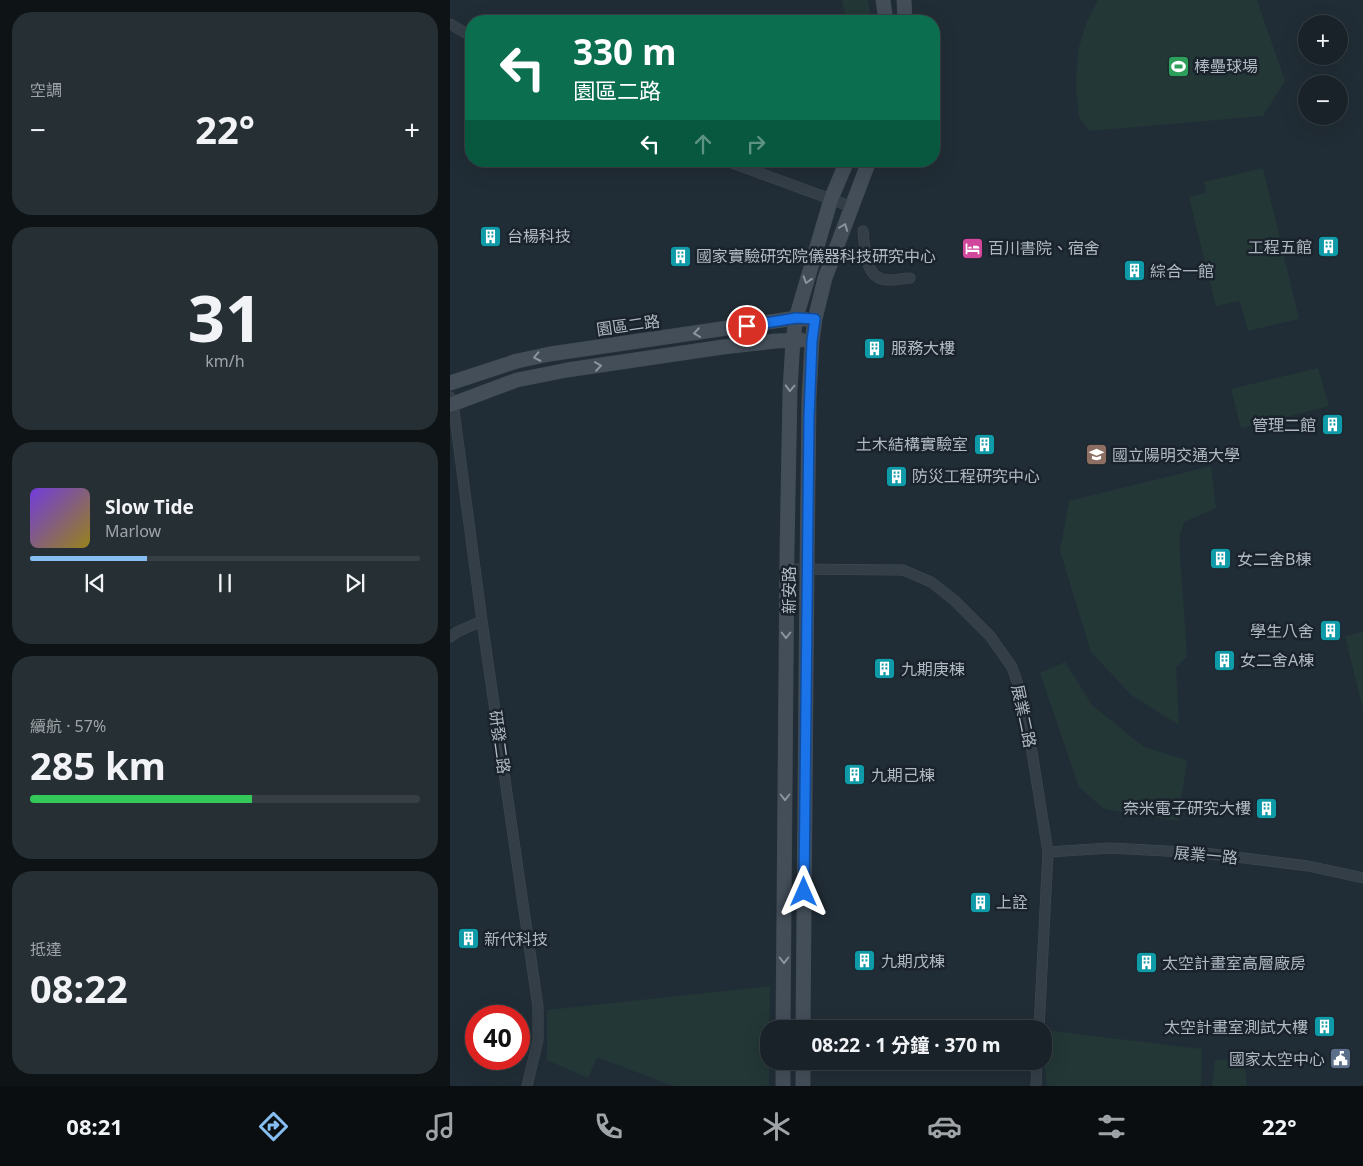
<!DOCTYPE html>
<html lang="zh-TW">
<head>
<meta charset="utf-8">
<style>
  body { margin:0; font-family:"Noto Sans","Noto Sans TC",sans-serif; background:#262f34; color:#f1f3f6; height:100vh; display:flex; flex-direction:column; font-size:19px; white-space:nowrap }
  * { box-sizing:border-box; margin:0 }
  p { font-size:16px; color:#9fa4a8 }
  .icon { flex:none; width:28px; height:28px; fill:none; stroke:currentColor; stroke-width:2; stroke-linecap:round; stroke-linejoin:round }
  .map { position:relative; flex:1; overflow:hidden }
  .side { display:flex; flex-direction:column; gap:12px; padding:12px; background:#0e1316; width:450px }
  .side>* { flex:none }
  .hud { position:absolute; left:15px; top:15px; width:475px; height:152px; border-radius:20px; box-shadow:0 5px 20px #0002,0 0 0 1px #373f45; background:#0b6e4f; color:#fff; overflow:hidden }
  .fabs { position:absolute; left:848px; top:15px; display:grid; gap:10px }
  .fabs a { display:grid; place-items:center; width:50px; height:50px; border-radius:50%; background:#192228; box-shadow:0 5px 20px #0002,0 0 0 1px #373f45; font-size:25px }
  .speed { position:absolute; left:15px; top:1005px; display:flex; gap:10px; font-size:25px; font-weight:700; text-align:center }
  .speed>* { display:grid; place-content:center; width:65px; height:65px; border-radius:50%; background:#192228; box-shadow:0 5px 20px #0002,0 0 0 1px #373f45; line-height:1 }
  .speed .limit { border:8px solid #d22; background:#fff; color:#111 }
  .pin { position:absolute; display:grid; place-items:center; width:42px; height:42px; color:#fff; margin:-21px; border:2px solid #fff; border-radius:50%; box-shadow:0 1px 5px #0007 }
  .me { position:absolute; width:55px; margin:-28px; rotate:0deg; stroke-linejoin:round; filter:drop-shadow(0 0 4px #0008) }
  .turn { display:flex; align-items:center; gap:18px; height:105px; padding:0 25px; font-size:22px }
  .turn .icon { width:65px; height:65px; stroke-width:2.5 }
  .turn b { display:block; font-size:35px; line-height:42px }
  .lanes { display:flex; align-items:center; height:48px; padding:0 25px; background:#0003; justify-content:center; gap:25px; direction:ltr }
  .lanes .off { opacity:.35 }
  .big { font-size:38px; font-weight:700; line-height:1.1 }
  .side .tile { flex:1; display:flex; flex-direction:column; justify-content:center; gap:8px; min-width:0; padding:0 18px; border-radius:20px; background:#262f34 }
  .side .dial { align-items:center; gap:0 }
  .dial b { font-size:65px; line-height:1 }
  .song { display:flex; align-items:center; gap:15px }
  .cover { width:60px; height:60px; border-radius:8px; background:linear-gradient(135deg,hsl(260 70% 55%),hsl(50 70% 35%)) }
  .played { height:5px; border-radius:2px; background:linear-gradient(90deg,#86bef1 30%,#373f45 30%) }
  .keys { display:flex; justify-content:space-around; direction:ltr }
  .heat { display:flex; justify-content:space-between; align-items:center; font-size:28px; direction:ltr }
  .charge { height:8px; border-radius:4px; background:linear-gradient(90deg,#34c759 57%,#373f45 0) }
  .trip { position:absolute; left:310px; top:1020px; width:292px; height:50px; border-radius:20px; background:#192228; box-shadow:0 5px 20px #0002,0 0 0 1px #373f45; font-weight:700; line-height:50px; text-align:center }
  .tab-bar { display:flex; height:80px; justify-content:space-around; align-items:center; background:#0a0e10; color:#9fa4a8 }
  .tab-bar .icon { width:35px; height:35px }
  .tab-bar .active { color:#86bef1 }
  .tab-bar b { font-size:22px; color:#f1f3f6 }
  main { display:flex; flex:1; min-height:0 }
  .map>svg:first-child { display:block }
  .green { fill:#233737 }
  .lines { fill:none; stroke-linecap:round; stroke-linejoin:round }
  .street-casing { stroke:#414a53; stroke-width:11 }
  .secondary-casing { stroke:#414a53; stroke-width:15 }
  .street { stroke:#343e47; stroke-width:10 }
  .secondary { stroke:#434e59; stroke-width:14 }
  .oneway { stroke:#89949e }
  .route-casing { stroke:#114b97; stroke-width:12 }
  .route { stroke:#1a73e8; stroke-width:9 }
  .labels { text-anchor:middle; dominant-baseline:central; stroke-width:5; stroke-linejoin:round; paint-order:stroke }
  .poi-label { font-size:16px; fill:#afb9c3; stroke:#1a232b; text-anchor:start }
  .street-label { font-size:16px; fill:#afb9c3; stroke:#1a232b }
</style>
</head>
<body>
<main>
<section class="side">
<div class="tile"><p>空調</p>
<div class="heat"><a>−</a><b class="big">22°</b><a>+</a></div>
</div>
<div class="tile dial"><b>31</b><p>km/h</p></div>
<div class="tile">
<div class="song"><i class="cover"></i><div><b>Slow Tide</b><p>Marlow</p></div></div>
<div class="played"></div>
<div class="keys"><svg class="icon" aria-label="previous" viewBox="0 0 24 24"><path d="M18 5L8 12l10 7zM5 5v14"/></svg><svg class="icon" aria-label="pause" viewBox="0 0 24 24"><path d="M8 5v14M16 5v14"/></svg><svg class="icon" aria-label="next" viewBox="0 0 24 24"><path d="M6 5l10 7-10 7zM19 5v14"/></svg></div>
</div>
<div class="tile"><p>續航 · 57%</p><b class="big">285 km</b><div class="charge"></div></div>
<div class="tile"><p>抵達</p><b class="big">08:22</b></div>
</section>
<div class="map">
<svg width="913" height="1086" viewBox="0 0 913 1086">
  <rect width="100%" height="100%" fill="#212d36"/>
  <!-- green -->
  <path class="green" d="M392,0H418L420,10V21H378L379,16L396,17Z
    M648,0H807L835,81L813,116L639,131L629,117L626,87L628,50L637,21Z
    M813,168L849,319L798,331L790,301L766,306L739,197L756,193L754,182Z
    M868,368L879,406L791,428L781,389Z
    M761,466L766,508L734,522L729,539L737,657L726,667L729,725L681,695L641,652L610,551L619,501Z
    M913,632V709L895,636Z
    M615,662L642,705L694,747L737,760L728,821L654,809L629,787L590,673Z
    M320,986L319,1086H223L147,1057L138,1078L97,1060V1010Z
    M594,1030L752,1049L751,1086H597L594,1061Z
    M794,1058L797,1086H762L765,1060Z"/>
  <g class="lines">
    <defs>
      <path id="street" d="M0,24L21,36
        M277,161L402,207
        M413,231C415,249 414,281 440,280C447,280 454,278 460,278
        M0,397L3,403L32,621L88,1007V1040L77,1086
        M337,569L453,570L481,582L504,600L540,636L562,667L574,702L598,852L589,1029
        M0,637L7,632L32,621
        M598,852L660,848L754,853L858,866L913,878
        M586,1086L587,1061"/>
      <path id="secondary" d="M433,0L436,21
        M454,0L455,21
        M0,383L67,361L100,354L346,318L354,319
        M0,405L67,380L117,370L273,347L326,341L351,340
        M333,1029L337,551L340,390L343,340L346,318L381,199L397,161
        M353,1029L357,569L359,398L362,341L365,319L375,278L419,161
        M333,1086V1061
        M353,1086V1061"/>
    </defs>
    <!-- street casing -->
    <use href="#street" class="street-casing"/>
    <!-- secondary casing -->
    <use href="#secondary" class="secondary-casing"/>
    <!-- street -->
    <use href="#street" class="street"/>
    <!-- secondary -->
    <use href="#secondary" class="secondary"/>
  </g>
  <!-- one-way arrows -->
  <defs><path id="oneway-chevron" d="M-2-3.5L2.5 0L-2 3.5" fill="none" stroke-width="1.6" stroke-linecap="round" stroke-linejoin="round" transform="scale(1.25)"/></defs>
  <g class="oneway">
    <use href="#oneway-chevron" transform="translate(394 227) rotate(-69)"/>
    <use href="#oneway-chevron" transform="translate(357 280) rotate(107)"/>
    <use href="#oneway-chevron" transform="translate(247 333) rotate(172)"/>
    <use href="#oneway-chevron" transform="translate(87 357) rotate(168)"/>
    <use href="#oneway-chevron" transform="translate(148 366) rotate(-8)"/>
    <use href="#oneway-chevron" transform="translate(340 388) rotate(92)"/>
    <use href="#oneway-chevron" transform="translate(336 635) rotate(90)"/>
    <use href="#oneway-chevron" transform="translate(335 797) rotate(90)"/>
    <use href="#oneway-chevron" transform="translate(334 960) rotate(90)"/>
  </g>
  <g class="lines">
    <defs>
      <path id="route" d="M297,326L346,318L365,319L362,341L359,417L354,892"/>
    </defs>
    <!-- route casing -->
    <use href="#route" class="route-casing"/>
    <!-- route -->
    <use href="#route" class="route"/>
  </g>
  <!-- icons -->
  <defs>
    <symbol id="stadium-square" viewBox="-11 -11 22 22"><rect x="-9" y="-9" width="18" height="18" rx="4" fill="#2e9e5b" stroke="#1a232b"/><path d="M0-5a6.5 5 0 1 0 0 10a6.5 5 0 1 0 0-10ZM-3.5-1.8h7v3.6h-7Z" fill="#fff"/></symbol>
    <symbol id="building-square" viewBox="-11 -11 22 22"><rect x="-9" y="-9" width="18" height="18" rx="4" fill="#0f9aa8" stroke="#1a232b"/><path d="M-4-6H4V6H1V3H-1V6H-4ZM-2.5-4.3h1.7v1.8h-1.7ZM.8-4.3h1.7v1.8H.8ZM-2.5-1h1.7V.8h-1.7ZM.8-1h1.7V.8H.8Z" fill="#fff"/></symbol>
    <symbol id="hotel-square" viewBox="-11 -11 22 22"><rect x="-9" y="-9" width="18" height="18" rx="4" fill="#d1479c" stroke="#1a232b"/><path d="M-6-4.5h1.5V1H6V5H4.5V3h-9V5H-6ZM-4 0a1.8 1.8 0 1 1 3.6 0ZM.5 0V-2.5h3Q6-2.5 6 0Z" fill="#fff"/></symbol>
    <symbol id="university-square" viewBox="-11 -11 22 22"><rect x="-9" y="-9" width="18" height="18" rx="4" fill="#8d6e63" stroke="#1a232b"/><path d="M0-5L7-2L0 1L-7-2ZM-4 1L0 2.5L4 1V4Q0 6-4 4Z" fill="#fff"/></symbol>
    <symbol id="civic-square" viewBox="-11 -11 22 22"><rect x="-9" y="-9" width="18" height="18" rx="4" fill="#5c6f8a" stroke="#1a232b"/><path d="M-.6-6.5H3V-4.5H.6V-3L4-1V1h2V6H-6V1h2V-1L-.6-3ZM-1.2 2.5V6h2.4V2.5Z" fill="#fff"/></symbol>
  </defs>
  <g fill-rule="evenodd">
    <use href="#stadium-square" x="716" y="54" width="25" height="25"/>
    <use href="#building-square" x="28" y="224" width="25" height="25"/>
    <use href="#building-square" x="866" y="234" width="25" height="25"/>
    <use href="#hotel-square" x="510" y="236" width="25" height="25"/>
    <use href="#building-square" x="218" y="244" width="25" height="25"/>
    <use href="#building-square" x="672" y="258" width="25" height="25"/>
    <use href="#building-square" x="412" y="336" width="25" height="25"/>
    <use href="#building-square" x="870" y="412" width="25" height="25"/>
    <use href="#building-square" x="522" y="432" width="25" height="25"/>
    <use href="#university-square" x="634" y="442" width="25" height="25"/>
    <use href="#building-square" x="434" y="464" width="25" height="25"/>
    <use href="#building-square" x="758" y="546" width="25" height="25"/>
    <use href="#building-square" x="868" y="618" width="25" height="25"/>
    <use href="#building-square" x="762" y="648" width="25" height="25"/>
    <use href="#building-square" x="422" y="656" width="25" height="25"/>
    <use href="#building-square" x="392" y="762" width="25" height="25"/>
    <use href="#building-square" x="804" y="796" width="25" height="25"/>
    <use href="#building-square" x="518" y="890" width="25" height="25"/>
    <use href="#building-square" x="6" y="926" width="25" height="25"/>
    <use href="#building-square" x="402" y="948" width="25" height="25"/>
    <use href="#building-square" x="684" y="950" width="25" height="25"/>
    <use href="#building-square" x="862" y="1014" width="25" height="25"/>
    <use href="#civic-square" x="878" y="1046" width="25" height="25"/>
  </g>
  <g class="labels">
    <!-- poi labels -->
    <g class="poi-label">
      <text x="744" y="66">棒壘球場</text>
      <text x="57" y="236">台楊科技</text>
      <text x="862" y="247" text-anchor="end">工程五館</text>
      <text x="538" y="248">百川書院、宿舍</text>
      <text x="246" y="256">國家實驗研究院儀器科技研究中心</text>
      <text x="700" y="271">綜合一館</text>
      <text x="441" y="348">服務大樓</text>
      <text x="866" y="425" text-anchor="end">管理二館</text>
      <text x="518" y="444" text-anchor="end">土木結構實驗室</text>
      <text x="662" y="455">國立陽明交通大學</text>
      <text x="462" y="476">防災工程研究中心</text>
      <text x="787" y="559">女二舍B棟</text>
      <text x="864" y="631" text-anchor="end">學生八舍</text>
      <text x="790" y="660">女二舍A棟</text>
      <text x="451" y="669">九期庚棟</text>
      <text x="421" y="775">九期己棟</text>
      <text x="801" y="808" text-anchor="end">奈米電子研究大樓</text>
      <text x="546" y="902">上詮</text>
      <text x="34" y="939">新代科技</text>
      <text x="431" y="961">九期戊棟</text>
      <text x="712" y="963">太空計畫室高層廠房</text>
      <text x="858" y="1027" text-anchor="end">太空計畫室測試大樓</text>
      <text x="875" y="1059" text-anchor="end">國家太空中心</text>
    </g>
    <!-- street labels -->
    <g class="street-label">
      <text transform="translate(178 325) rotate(-8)">園區二路</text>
      <text transform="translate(339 590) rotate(-90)">新安路</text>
      <text transform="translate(574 716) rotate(78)">展業二路</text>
      <text transform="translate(50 742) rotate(82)">研發二路</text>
      <text transform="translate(756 855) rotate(5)">展業一路</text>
    </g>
  </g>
</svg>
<div class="fabs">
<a>+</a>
<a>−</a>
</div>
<div class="speed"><div class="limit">40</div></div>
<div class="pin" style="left:297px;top:326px;background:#d93025"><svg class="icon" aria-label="arrive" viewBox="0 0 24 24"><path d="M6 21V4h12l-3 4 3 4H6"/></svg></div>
<svg class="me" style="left:354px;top:892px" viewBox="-20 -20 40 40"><path d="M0-17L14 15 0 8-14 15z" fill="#1a73e8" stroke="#fff" stroke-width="4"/></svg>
<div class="trip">08:22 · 1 分鐘 · 370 m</div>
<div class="hud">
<div class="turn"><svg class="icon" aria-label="left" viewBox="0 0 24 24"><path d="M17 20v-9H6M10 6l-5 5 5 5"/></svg><div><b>330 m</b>園區二路</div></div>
<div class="lanes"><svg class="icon" aria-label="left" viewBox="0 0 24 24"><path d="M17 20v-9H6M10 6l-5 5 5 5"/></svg><svg class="icon off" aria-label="ahead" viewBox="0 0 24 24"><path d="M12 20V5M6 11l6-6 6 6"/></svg><svg class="icon off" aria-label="right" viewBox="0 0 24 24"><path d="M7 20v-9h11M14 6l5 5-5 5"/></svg></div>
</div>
</div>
</main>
<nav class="tab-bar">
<b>08:21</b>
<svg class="icon active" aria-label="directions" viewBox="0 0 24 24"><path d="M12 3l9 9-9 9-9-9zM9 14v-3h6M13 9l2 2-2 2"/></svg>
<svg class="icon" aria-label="music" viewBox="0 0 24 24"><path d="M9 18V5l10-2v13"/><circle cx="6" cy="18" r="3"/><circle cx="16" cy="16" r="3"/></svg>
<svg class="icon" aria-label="phone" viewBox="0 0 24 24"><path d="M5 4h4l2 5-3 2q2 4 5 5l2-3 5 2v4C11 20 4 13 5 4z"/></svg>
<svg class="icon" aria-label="climate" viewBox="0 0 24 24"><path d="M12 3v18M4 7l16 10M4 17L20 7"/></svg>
<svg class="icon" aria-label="car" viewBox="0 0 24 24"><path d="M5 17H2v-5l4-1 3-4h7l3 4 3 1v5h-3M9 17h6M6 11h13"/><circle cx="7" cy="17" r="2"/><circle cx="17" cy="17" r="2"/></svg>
<svg class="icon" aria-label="filters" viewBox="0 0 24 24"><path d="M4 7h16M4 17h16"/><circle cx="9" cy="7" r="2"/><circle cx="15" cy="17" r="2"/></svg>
<b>22°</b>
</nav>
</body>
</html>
